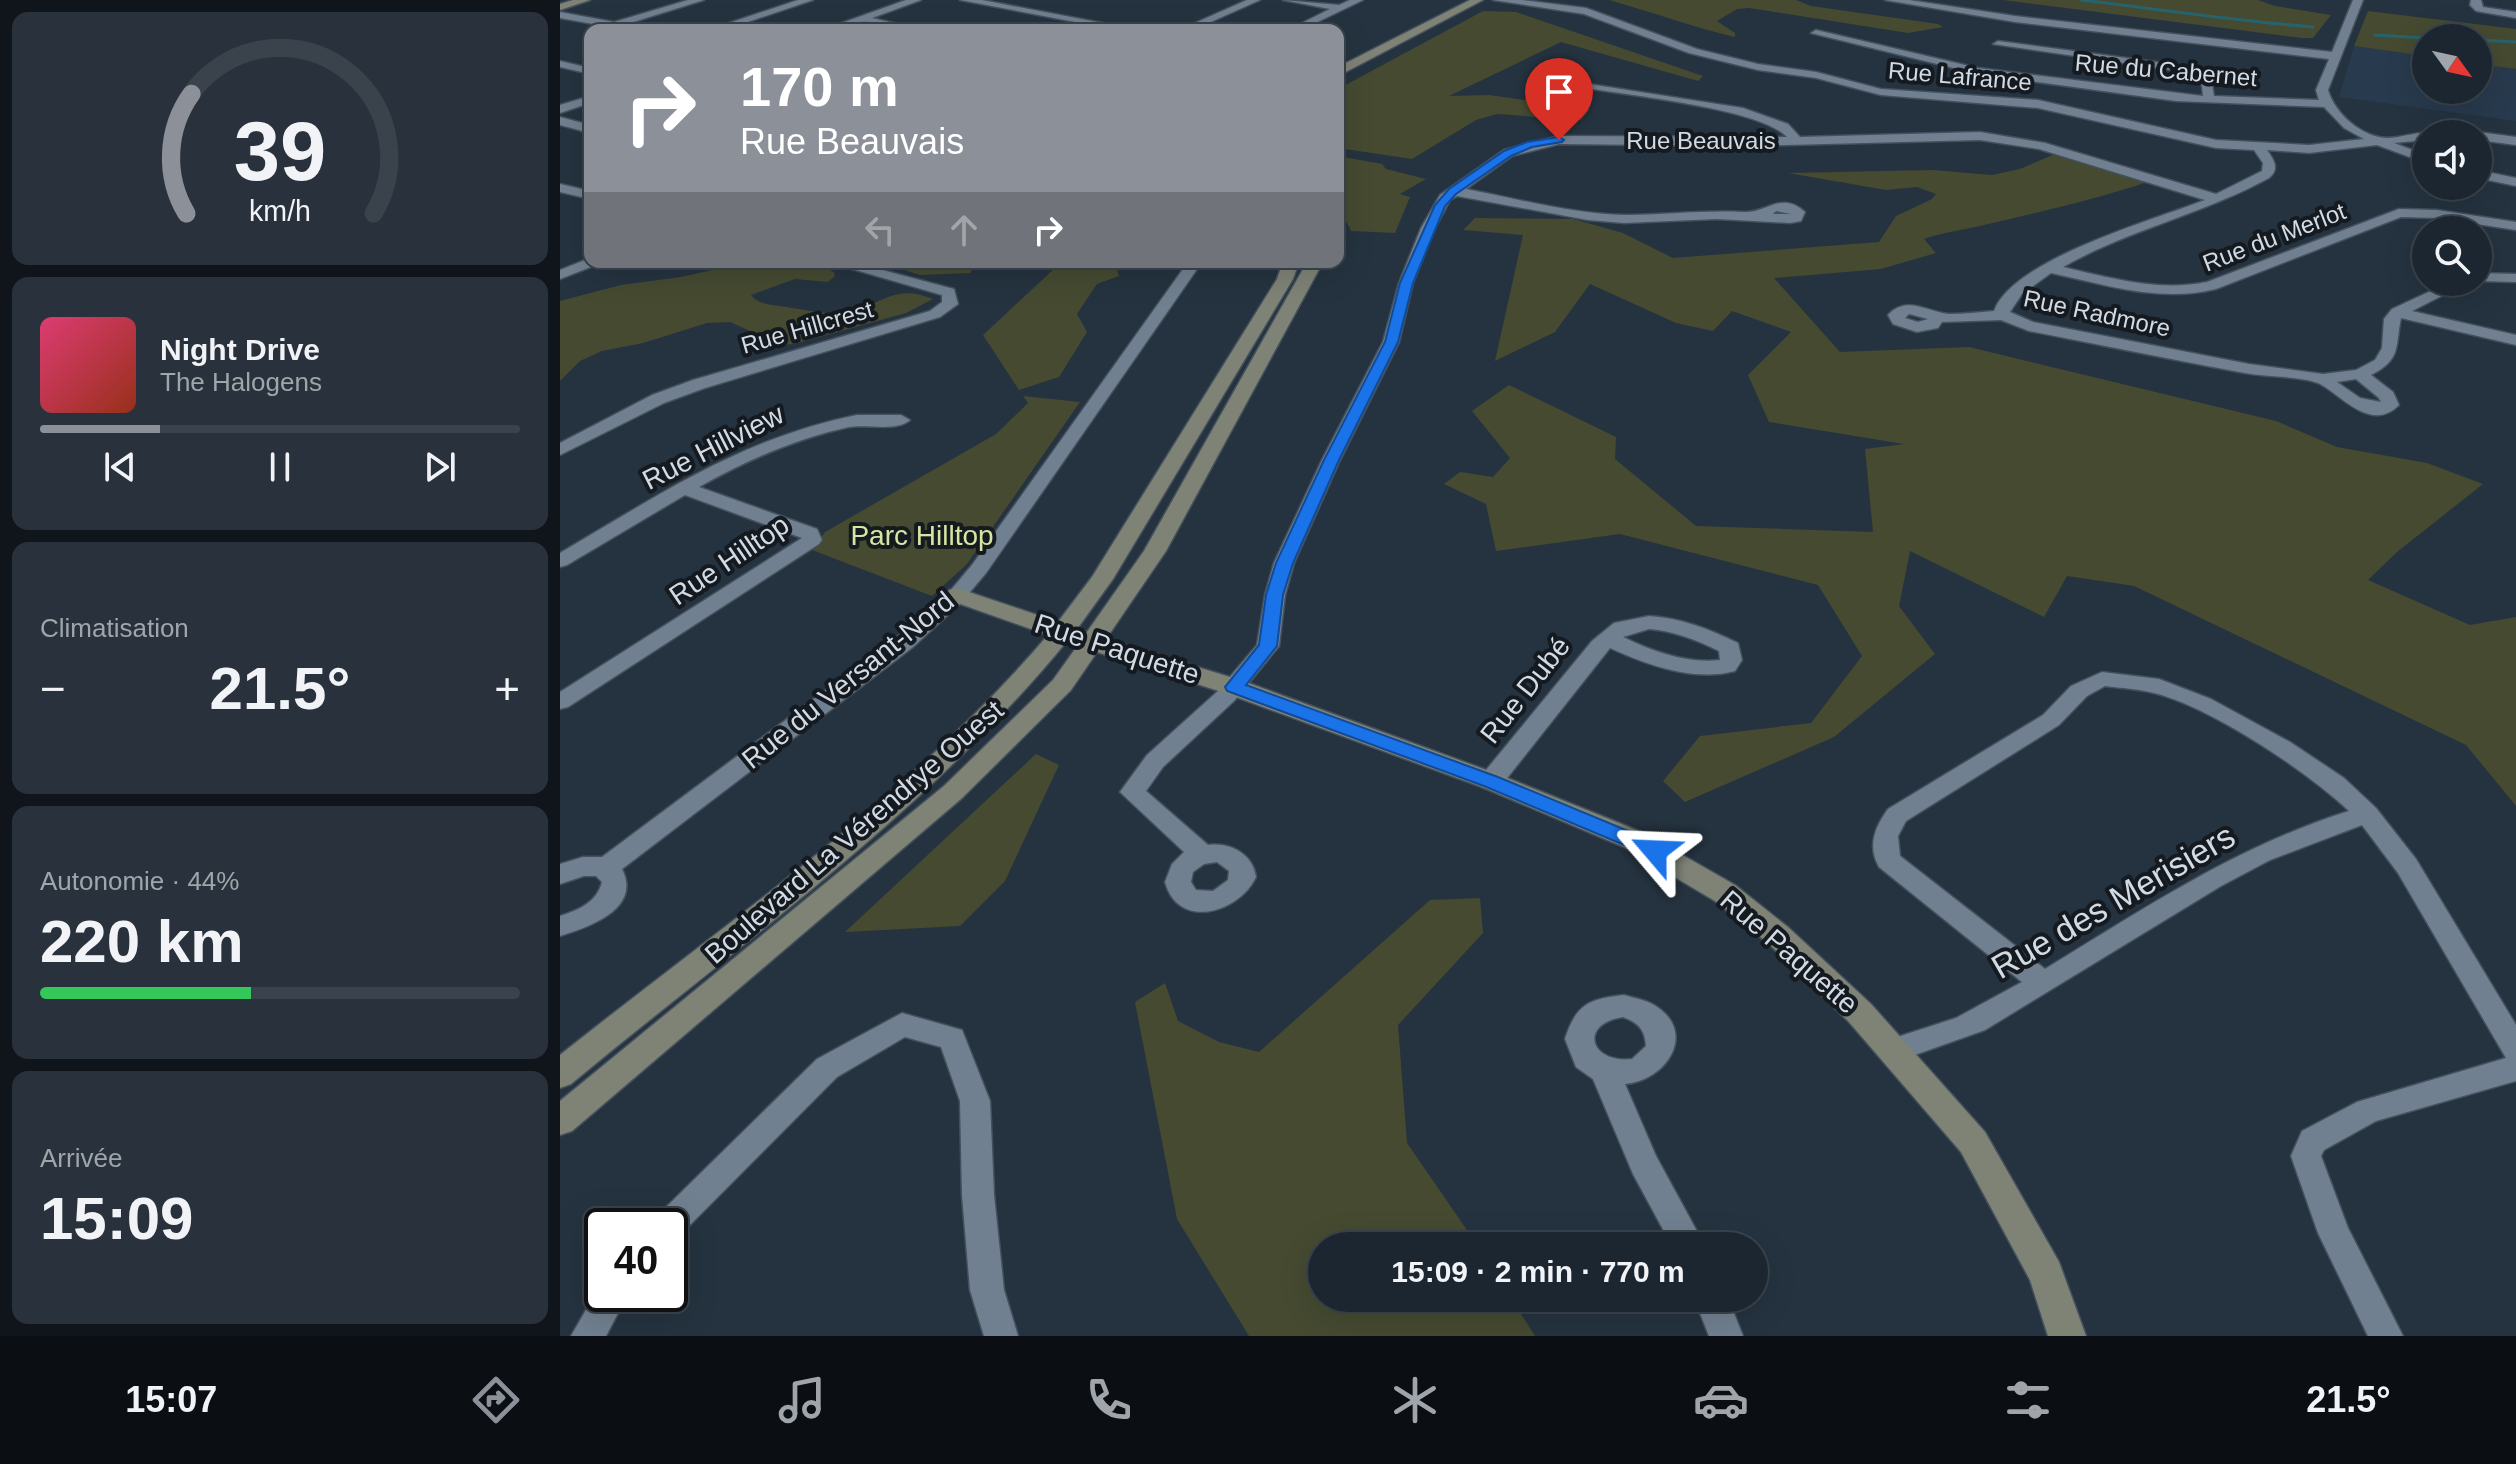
<!DOCTYPE html>
<html lang="fr">
<head>
<meta charset="utf-8">
<style>
  body { margin:0; font-family:Arial,sans-serif; background:#29323c; color:#f1f3f6; height:100vh; display:flex; flex-direction:column; font-size:30px; white-space:nowrap }
  * { box-sizing:border-box; margin:0 }
  p { font-size:26px; color:#a0a5ab }
  .icon { flex:none; width:44px; height:44px; fill:none; stroke:currentColor; stroke-width:2; stroke-linecap:round; stroke-linejoin:round }
  .map { position:relative; flex:1; overflow:hidden }
  .side { display:flex; flex-direction:column; gap:12px; padding:12px; background:#0f151a; width:560px }
  .side>* { flex:none }
  .hud { position:absolute; left:24px; top:24px; width:760px; height:244px; border-radius:16px; box-shadow:0 8px 32px #0002,0 0 0 2px #3a434c; background:#8c9099; color:#fff; overflow:hidden }
  .needle { width:52px; rotate:123deg }
  .tools { position:absolute; left:1852px; top:24px; display:grid; gap:16px }
  .tools a { display:grid; place-items:center; width:80px; height:80px; border-radius:50%; background:#1c2630; box-shadow:0 8px 32px #0002,0 0 0 2px #3a434c; font-size:40px }
  .speed { position:absolute; left:24px; top:1208px; display:flex; gap:16px; font-size:40px; font-weight:700; text-align:center }
  .speed>* { display:grid; place-content:center; width:104px; height:104px; border-radius:50%; background:#1c2630; box-shadow:0 8px 32px #0002,0 0 0 2px #3a434c; line-height:1 }
  .speed .limit { border:4px solid #111; border-radius:12px; background:#fff; color:#111 }
  .pin { position:absolute; display:grid; place-items:center; width:68px; height:68px; color:#fff; margin:-82px -34px; border-radius:50% 50% 50% 0; rotate:-45deg; box-shadow:0 0 8px #0007 }
  .pin .icon { rotate:45deg }
  .me { position:absolute; width:88px; margin:-44px; rotate:296deg; stroke-linejoin:round; filter:drop-shadow(0 0 6px #0008) }
  .turn { display:flex; align-items:center; gap:28px; height:168px; padding:0 24px; font-size:36px }
  .turn .icon { width:104px; height:104px; stroke-width:2.5 }
  .turn b { display:block; font-size:56px; line-height:68px }
  .lanes { display:flex; align-items:center; height:76px; padding:0 24px; background:#0003; justify-content:center; gap:40px; direction:ltr }
  .lanes .off { opacity:.35 }
  .big { font-size:60px; font-weight:700; line-height:1.1 }
  .side .card { flex:1; display:flex; flex-direction:column; justify-content:center; gap:12px; min-width:0; padding:0 28px; border-radius:16px; background:#29323c }
  .side .dial { align-items:center; gap:0 }
  .dial svg { height:208px; overflow:visible; fill:none; stroke:#3a434c; stroke-width:7; stroke-linecap:round; text-anchor:middle }
  .dial text { fill:#f1f3f6; stroke:none }
  .song { display:flex; align-items:center; gap:24px }
  .cover { width:96px; height:96px; border-radius:12px; background:linear-gradient(135deg,hsl(340 70% 55%),hsl(10 70% 35%)) }
  .played { height:8px; border-radius:4px; background:linear-gradient(90deg,#8c9099 25%,#3a434c 25%) }
  .keys { display:flex; justify-content:space-around; direction:ltr }
  .heat { display:flex; justify-content:space-between; align-items:center; font-size:44px; direction:ltr }
  .charge { height:12px; border-radius:6px; background:linear-gradient(90deg,#34c759 44%,#3a434c 0) }
  .trip { position:absolute; left:748px; top:1232px; width:460px; height:80px; border-radius:40px; background:#1c2630; box-shadow:0 8px 32px #0002,0 0 0 2px #3a434c; font-weight:700; line-height:80px; text-align:center }
  .menu { display:flex; height:128px; justify-content:space-around; align-items:center; background:#0b0f13; color:#a0a5ab }
  .menu .icon { width:56px; height:56px }
  .menu .active { color:#8c9099 }
  .menu b { font-size:36px; color:#f1f3f6 }
  main { display:flex; flex:1; min-height:0 }
  .map>svg:first-child { display:block }
  .built { fill:#283a4d }
  .green { fill:#454a31 }
  .lines { fill:none; stroke-linecap:round; stroke-linejoin:round }
  .stream { stroke:#27636d; stroke-width:3 }
  .street-casing { stroke:#44505c; stroke-width:3 }
  .secondary-casing { stroke:#44505c; stroke-width:3 }
  .street { fill:#718090; fill-rule:evenodd }
  .secondary { fill:#7f8376; fill-rule:evenodd }
  .route { fill:#1a73e8; stroke:#114b97; stroke-width:2 }
  .labels { text-anchor:middle; dominant-baseline:central; stroke-width:8; stroke-linejoin:round; paint-order:stroke }
  .far-street-label { font-size:24px; fill:#d2dae3; stroke:#141a20 }
  .street-label { font-size:28px; fill:#d2dae3; stroke:#141a20 }
  .park-label { font-size:28px; fill:#d6e6a0; stroke:#141a20 }
  .near-street-label { font-size:34px; fill:#d2dae3; stroke:#141a20 }
</style>
</head>
<body>
<main>
<section class="side">
<div class="card dial"><svg viewBox="0 0 100 80">
<path d="M14 69A42 42 0 1 1 86 69"/>
<path d="M14 69A42 42 0 0 1 16 23" stroke="#8c9099"/>
<text x="50" y="56" font-size="32" font-weight="700">39</text>
<text x="50" y="72" font-size="11">km/h</text>
</svg></div>
<div class="card">
<div class="song"><i class="cover"></i><div><b>Night Drive</b><p>The Halogens</p></div></div>
<div class="played"></div>
<div class="keys"><svg class="icon" aria-label="previous" viewBox="0 0 24 24"><path d="M18 5L8 12l10 7zM5 5v14"/></svg><svg class="icon" aria-label="pause" viewBox="0 0 24 24"><path d="M8 5v14M16 5v14"/></svg><svg class="icon" aria-label="next" viewBox="0 0 24 24"><path d="M6 5l10 7-10 7zM19 5v14"/></svg></div>
</div>
<div class="card"><p>Climatisation</p>
<div class="heat"><a>−</a><b class="big">21.5°</b><a>+</a></div>
</div>
<div class="card"><p>Autonomie · 44%</p><b class="big">220 km</b><div class="charge"></div></div>
<div class="card"><p>Arrivée</p><b class="big">15:09</b></div>
</section>
<div class="map">
<svg width="1956" height="1336" viewBox="0 0 1956 1336">
  <rect width="100%" height="100%" fill="#253340"/>
  <!-- built -->
  <path class="built" d="M1794,46L1866,56V90H1918V64L1956,69V121L1779,97Z"/>
  <!-- green -->
  <path class="green" d="M1049,0H1236L1251,6L1378,24L1383,27L1348,33L1189,8L1177,9L1157,21L1175,33V37C1132,27 1092,12 1049,0Z
    M1443,0H1698L1715,6L1771,15L1753,38H1742Z
    M923,11L956,12L1143,76L1138,81L1001,42L889,96L929,95L1030,109L1021,120L937,114L916,120L852,159L778,148V89Z
    M1808,11L1956,29V69L1918,64V38H1866V56L1794,46Z
    M1495,154L1587,182C1534,200 1479,212 1424,225C1404,230 1384,232 1364,239L1376,253L1321,269L1214,278L1280,352L1409,347L1716,421L1777,447L1867,463L1923,484L1837,552L1808,580L1910,625L1956,617V806L1906,745L1574,586L1507,576L1484,617L1350,551L1339,606L1375,654L1274,737L1125,802L1103,781L1140,736L1251,723L1302,656L1258,585L1060,534L936,551L926,504L884,484L900,472L933,477L950,458L912,411L949,385L1056,437L1055,459L1136,526L1313,532L1305,449L1344,444L1209,422L1188,375L1231,332L1172,311L1153,331L1116,323L1030,284L995,332L935,361L963,235L903,230L915,218L1013,219L1063,233L1113,258L1319,242L1336,216L1372,199L1376,194L1357,187L1326,190L1228,173L1372,170L1432,175L1460,169Z
    M778,156L822,164L826,169L866,179L840,194L850,197L835,233L791,231L778,205Z
    M189,262C216,261 249,261 274,272L275,276L268,282L235,279L191,295C199,305 213,305 226,307C247,310 267,316 289,311C324,304 335,283 373,299L346,313L234,344L221,345L170,322L147,323L83,343L42,351L20,361L0,381V301L61,285L121,277Z
    M319,262H413L411,273L360,275Z
    M490,262H554L559,276L537,284L517,314L527,332L499,377L459,390L423,335L495,268Z
    M463,396L520,402L407,564L372,596L252,550L265,532L436,434L468,403Z
    M476,754L499,765L445,881L400,926L285,932Z
    M920,898L923,933L838,1025L847,1143L918,1246H762V1298H951L975,1336H689L617,1219L575,1002L605,983L618,1021L659,1042L699,1052L870,900Z"/>
  <g class="lines">
    <!-- stream -->
    <path class="stream" d="M1521,0C1599,9 1675,21 1753,27
      M1815,35L1866,38
      M1918,40L1956,42"/>
    <defs>
      <path id="street" d="M128,0H144L67,24L71,27L66,30L0,18V12L54,22Z
        M238,0H253L164,30H148Z
        M346,0H361L312,18L364,30C344,30 317,20 300,22C286,24 276,30 262,30Z
        M400,0H422L579,30H557Z
        M687,0H700L633,30H619Z
        M723,0L779,5L790,0H803L741,30H728L770,9Z
        M933,0H962L1026,8L1137,49L1198,64L1256,72L1321,89L1478,100L1656,140L1749,145L1804,139L1784,128L1764,107L1616,101L1418,74L1251,33L1256,30L1418,68L1643,96L1641,77L1632,73L1433,44L1438,41L1634,67L1650,73L1654,96L1759,100L1756,90L1769,59L1455,22L1325,0H1349L1455,16L1772,52L1793,0H1803L1768,90C1774,111 1796,132 1819,137C1834,141 1854,131 1870,133L1866,134V140L1834,143L1866,155V163L1817,145L1749,153L1707,150C1714,160 1720,169 1709,178C1643,214 1568,230 1503,267C1551,278 1598,292 1647,282L1839,209L1877,210L1956,222V230L1877,218L1841,217L1656,289C1600,303 1547,285 1491,273L1462,294L1450,312L1473,322L1689,364L1763,374L1796,370L1815,360L1822,348L1824,319L1832,309L1890,282H1909L1852,311L1956,335V345L1841,318C1835,347 1842,359 1811,375L1833,392L1839,405C1810,434 1780,393 1758,383C1740,376 1706,377 1685,373C1613,360 1541,345 1469,331L1441,320L1382,322L1378,328L1357,332L1333,324L1328,315C1347,295 1367,312 1389,314C1404,314 1419,312 1434,311C1453,259 1594,220 1645,200L1479,149L1420,140L1193,146L999,144L952,156L906,189C958,199 1012,214 1065,215C1104,215 1143,210 1183,212C1206,214 1221,190 1245,212L1241,221L1230,223L1157,219L1064,223L1028,220L897,196L890,200L875,228L853,283L839,342L780,460L734,563L725,595L719,646L674,701L603,767L586,791L648,845C670,842 693,854 696,877C678,914 618,930 605,882L612,864L624,852L560,792L587,755L658,691L697,645L705,595L714,563L762,460L823,342L839,283L861,228L880,195L944,150L999,136L1227,137C1200,108 1064,95 1020,87L1014,84L1016,82L1183,108L1228,124L1240,137L1420,132L1485,143L1656,194L1702,171L1703,163L1694,150L1656,148L1478,108L1321,95L1256,78L1198,70L1129,53L1024,14ZM1216,211L1231,214H1213ZM1349,314L1368,319L1358,322L1345,318ZM1796,379L1819,398L1821,402L1800,398L1777,382ZM657,862L669,871L668,880L653,891L636,890L631,882L633,872L644,864Z
        M1911,0H1921L1923,7L1956,12V18L1916,11L1910,5Z
        M0,61L30,68V74L0,67Z
        M30,96V103L0,113V105Z
        M0,117L30,125V133L0,125Z
        M1881,130H1907L1913,134H1875Z
        M1918,132L1956,137V145L1918,140V134H1913Z
        M1918,170L1956,178V186L1918,178Z
        M0,184L30,191V199L0,192Z
        M30,258V262H38L36,265L0,279V270Z
        M268,262H292L394,289L398,304L380,317L145,388L104,403L0,455V443L92,395L133,380L370,311L382,302V295Z
        M628,262H642L426,573L399,605L353,647L62,869C82,909 29,927 0,936V916C19,910 37,902 42,882L36,876H24L0,884V864L23,857H42L337,637L385,597L412,565Z
        M1918,273L1956,274V282L1918,281Z
        M297,415H341L350,420C337,432 307,424 289,427C235,439 187,460 139,487L257,529L262,540L259,544L8,707L0,709V692L242,538L125,495L7,565L0,567V553C101,494 180,439 297,415Z
        M1089,616C1121,618 1149,629 1178,643L1182,660L1175,671C1134,682 1087,665 1050,648L940,787L931,789L922,787L919,781L922,775L1032,641L1054,623ZM1089,629C1114,631 1137,640 1159,651L1160,660C1127,664 1092,651 1063,637Z
        M1542,672L1599,679L1651,699L1730,742L1784,778L1816,808L1856,859L1956,1025V1081L1816,1121L1764,1150L1761,1156L1788,1228L1843,1336H1808L1758,1233L1731,1156L1742,1131L1797,1102L1946,1058L1838,873L1802,825L1710,860L1661,886L1425,1030L1335,1062L1325,1059L1321,1050L1325,1041L1396,1018L1462,982L1319,867C1307,846 1315,827 1328,809L1483,715L1511,686ZM1545,686C1561,688 1579,689 1594,693C1649,706 1748,772 1789,811C1677,846 1584,909 1485,969L1340,856L1338,836L1346,821L1499,725L1527,696Z
        M1064,995C1074,998 1086,1000 1094,1005C1139,1032 1106,1081 1065,1084L1096,1156L1145,1246H1112L1073,1174L1033,1079L1016,1067L1005,1039C1016,1004 1029,999 1064,995ZM1063,1017C1079,1023 1085,1030 1086,1046L1072,1059C1030,1064 1018,1024 1063,1017Z
        M342,1013L402,1030L430,1101L434,1195L444,1290L458,1336H424L410,1290L402,1195L400,1101L381,1047L345,1037L277,1077L119,1236L110,1240V1226H92L97,1216L257,1059Z
        M42,1282V1294H68L46,1336H11Z
        M1134,1298H1168L1183,1336H1149Z"/>
      <path id="secondary" d="M13,0H30L0,10V4Z
        M910,0H923L778,76V67Z
        M723,262H739L733,279L553,579L517,629L527,632L584,551L747,262H763L606,551L546,639L683,681L940,775L1084,833L1175,885L1229,928L1311,1004L1425,1132L1499,1262L1526,1336H1488L1470,1280L1401,1152L1289,1022L1209,944L1155,901L1064,847L922,787L665,693L537,652L511,690L402,798L12,1131L0,1135V1101L384,786L493,680L518,645L507,641C366,813 181,943 11,1084L0,1088V1055C167,922 349,798 488,635L389,600L386,595L389,590L397,588L498,622L532,577L717,279Z"/>
    </defs>
    <!-- street casing -->
    <use href="#street" class="street-casing"/>
    <!-- secondary casing -->
    <use href="#secondary" class="secondary-casing"/>
    <!-- street -->
    <use href="#street" class="street"/>
    <!-- secondary -->
    <use href="#secondary" class="secondary"/>
  </g>
  <!-- route -->
  <path class="route" d="M999,137L1004,140L1002,142L972,147L951,156L896,194L885,206L853,283L838,342L779,460L733,563L723,595L717,646L686,685L938,777L1102,845L1105,851L1102,856L1095,858L924,786L667,691L665,687L699,645L706,595L716,563L764,460L825,342L840,283L875,205L889,189L944,151L967,142Z"/>
  <g class="labels">
    <!-- far-street labels -->
    <g class="far-street-label">
      <text transform="translate(1606 70) rotate(5)">Rue du Cabernet</text>
      <text transform="translate(1400 76) rotate(5)">Rue Lafrance</text>
      <text x="1141" y="140">Rue Beauvais</text>
      <text transform="translate(1714 237) rotate(-21)">Rue du Merlot</text>
      <text transform="translate(1537 313) rotate(12)">Rue Radmore</text>
      <text transform="translate(247 327) rotate(-16)">Rue Hillcrest</text>
    </g>
    <!-- street labels -->
    <g class="street-label">
      <text transform="translate(153 447) rotate(-27)">Rue Hillview</text>
      <text transform="translate(169 560) rotate(-34)">Rue Hilltop</text>
      <text transform="translate(557 649) rotate(18)">Rue Paquette</text>
      <text transform="translate(288 680) rotate(-39)">Rue du Versant-Nord</text>
      <text transform="translate(965 690) rotate(-52)">Rue Dubé</text>
      <text transform="translate(294 832) rotate(-41)">Boulevard La Vérendrye Ouest</text>
      <text transform="translate(1229 952) rotate(41)">Rue Paquette</text>
    </g>
    <!-- park labels -->
    <g class="park-label">
      <text x="362" y="535">Parc Hilltop</text>
    </g>
    <!-- near-street labels -->
    <g class="near-street-label">
      <text transform="translate(1553 901) rotate(-30)">Rue des Merisiers</text>
    </g>
  </g>
</svg>
<div class="tools">
<a><svg class="needle" viewBox="-14 -14 28 28"><path d="M0-13l5 13h-10z" fill="#e53935"/><path d="M0 13l5-13h-10z" fill="#a0a5ab"/></svg></a>
<a><svg class="icon" aria-label="sound" viewBox="0 0 24 24"><path d="M4 9h4l5-4v14l-5-4H4zM17 9q2 3 0 6"/></svg></a>
<a><svg class="icon" aria-label="search" viewBox="0 0 24 24"><circle cx="10" cy="10" r="6"/><path d="M15 15l6 6"/></svg></a>
</div>
<div class="speed"><div class="limit">40</div></div>
<div class="pin" style="left:999px;top:140px;background:#d93025"><svg class="icon" aria-label="arrive" viewBox="0 0 24 24"><path d="M6 21V4h12l-3 4 3 4H6"/></svg></div>
<svg class="me" style="left:1095px;top:851px" viewBox="-20 -20 40 40"><path d="M0-17L14 15 0 8-14 15z" fill="#1a73e8" stroke="#fff" stroke-width="4"/></svg>
<div class="trip">15:09 · 2 min · 770 m</div>
<div class="hud">
<div class="turn"><svg class="icon" aria-label="right" viewBox="0 0 24 24"><path d="M7 20v-9h11M14 6l5 5-5 5"/></svg><div><b>170 m</b>Rue Beauvais</div></div>
<div class="lanes"><svg class="icon off" aria-label="left" viewBox="0 0 24 24"><path d="M17 20v-9H6M10 6l-5 5 5 5"/></svg><svg class="icon off" aria-label="ahead" viewBox="0 0 24 24"><path d="M12 20V5M6 11l6-6 6 6"/></svg><svg class="icon" aria-label="right" viewBox="0 0 24 24"><path d="M7 20v-9h11M14 6l5 5-5 5"/></svg></div>
</div>
</div>
</main>
<nav class="menu">
<b>15:07</b>
<svg class="icon active" aria-label="directions" viewBox="0 0 24 24"><path d="M12 3l9 9-9 9-9-9zM9 14v-3h6M13 9l2 2-2 2"/></svg>
<svg class="icon" aria-label="music" viewBox="0 0 24 24"><path d="M9 18V5l10-2v13"/><circle cx="6" cy="18" r="3"/><circle cx="16" cy="16" r="3"/></svg>
<svg class="icon" aria-label="phone" viewBox="0 0 24 24"><path d="M5 4h4l2 5-3 2q2 4 5 5l2-3 5 2v4C11 20 4 13 5 4z"/></svg>
<svg class="icon" aria-label="climate" viewBox="0 0 24 24"><path d="M12 3v18M4 7l16 10M4 17L20 7"/></svg>
<svg class="icon" aria-label="car" viewBox="0 0 24 24"><path d="M5 17H2v-5l4-1 3-4h7l3 4 3 1v5h-3M9 17h6M6 11h13"/><circle cx="7" cy="17" r="2"/><circle cx="17" cy="17" r="2"/></svg>
<svg class="icon" aria-label="filters" viewBox="0 0 24 24"><path d="M4 7h16M4 17h16"/><circle cx="9" cy="7" r="2"/><circle cx="15" cy="17" r="2"/></svg>
<b>21.5°</b>
</nav>
</body>
</html>
